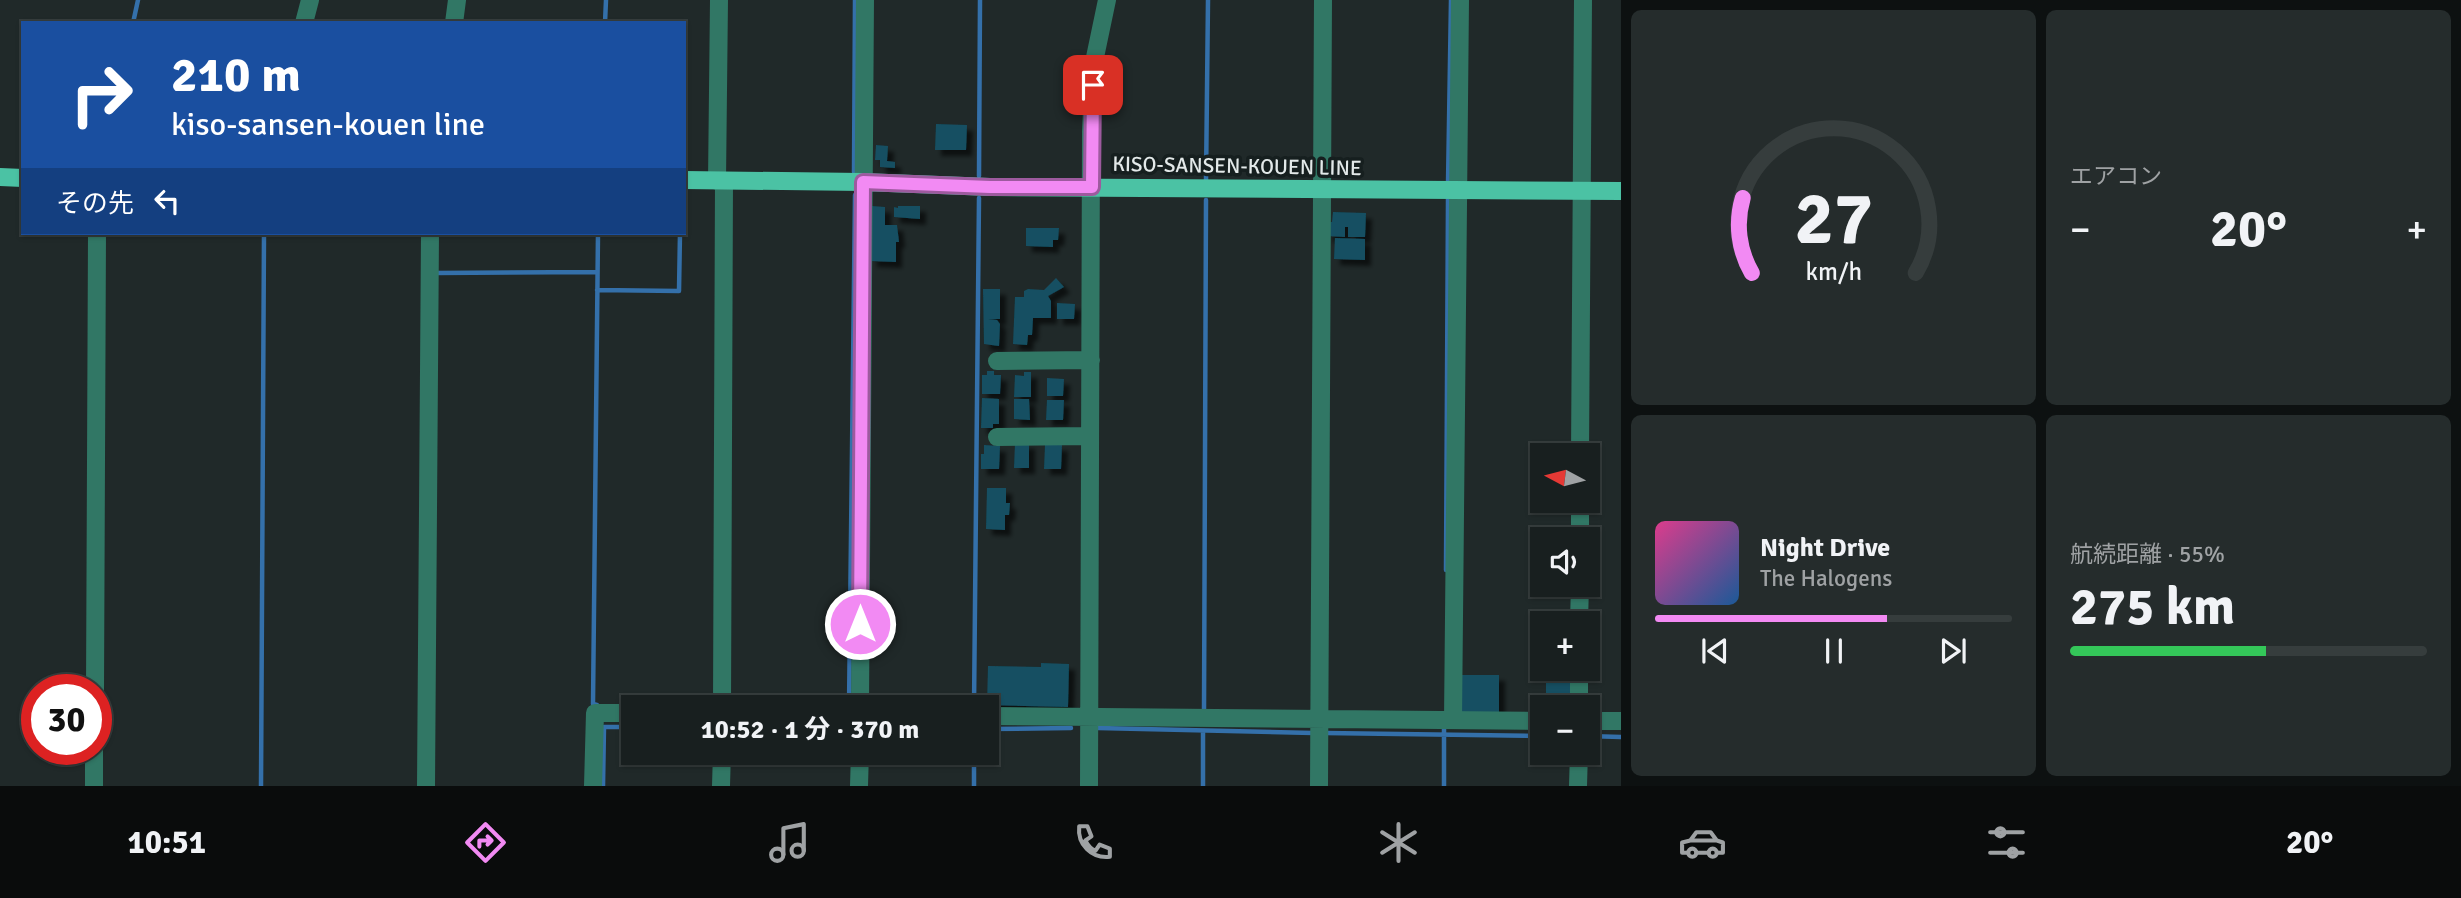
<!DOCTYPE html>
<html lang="ja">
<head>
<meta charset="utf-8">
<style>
  body { margin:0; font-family:Signika,"Noto Sans JP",sans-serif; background:#252c2c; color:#f1f3f6; height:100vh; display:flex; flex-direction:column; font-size:26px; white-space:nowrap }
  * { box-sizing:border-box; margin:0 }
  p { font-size:23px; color:#9fa2a4 }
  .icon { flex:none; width:38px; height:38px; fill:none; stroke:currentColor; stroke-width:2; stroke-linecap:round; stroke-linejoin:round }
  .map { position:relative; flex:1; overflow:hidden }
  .side { display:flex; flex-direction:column; gap:10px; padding:10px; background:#0d1111; width:840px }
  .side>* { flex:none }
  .banner { position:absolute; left:21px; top:21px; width:665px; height:214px; border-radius:0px; box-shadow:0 2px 5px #0004,0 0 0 2px #363d3d; background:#1a4fa0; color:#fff; overflow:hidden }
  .needle { width:46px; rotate:277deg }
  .controls { position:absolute; left:1530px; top:443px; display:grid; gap:14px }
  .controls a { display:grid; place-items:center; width:70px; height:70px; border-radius:0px; background:#181f1f; box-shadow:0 2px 5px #0004,0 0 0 2px #363d3d; font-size:35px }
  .speed { position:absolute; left:21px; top:674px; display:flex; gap:14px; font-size:35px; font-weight:700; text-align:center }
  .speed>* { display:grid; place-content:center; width:91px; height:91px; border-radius:50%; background:#181f1f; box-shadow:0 2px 5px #0004,0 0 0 2px #363d3d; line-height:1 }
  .speed .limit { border:10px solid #d22; background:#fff; color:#111 }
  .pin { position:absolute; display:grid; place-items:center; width:60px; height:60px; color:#fff; margin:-30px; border-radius:14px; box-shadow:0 4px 10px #0006 }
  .me { position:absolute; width:77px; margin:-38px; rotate:0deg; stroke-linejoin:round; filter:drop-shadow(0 0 5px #0008) }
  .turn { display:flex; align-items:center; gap:24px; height:147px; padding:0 35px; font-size:32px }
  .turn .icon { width:91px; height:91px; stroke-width:2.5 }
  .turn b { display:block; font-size:49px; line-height:60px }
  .then { display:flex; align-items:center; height:66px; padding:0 35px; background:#0003; gap:14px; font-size:26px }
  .big { font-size:52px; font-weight:700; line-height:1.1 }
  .side .tile { flex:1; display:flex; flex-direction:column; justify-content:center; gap:10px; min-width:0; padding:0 24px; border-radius:10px; background:#252c2c }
  .side .dial { align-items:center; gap:0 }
  .dial svg { height:182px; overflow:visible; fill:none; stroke:#363d3d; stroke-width:7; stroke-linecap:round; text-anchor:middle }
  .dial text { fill:#f1f3f6; stroke:none }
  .song { display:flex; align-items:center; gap:21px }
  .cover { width:84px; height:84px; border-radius:10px; background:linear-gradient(135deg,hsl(330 70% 55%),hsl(210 70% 35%)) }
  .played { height:7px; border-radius:4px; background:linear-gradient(90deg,#f28af3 65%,#363d3d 65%) }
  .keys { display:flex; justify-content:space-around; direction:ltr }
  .heat { display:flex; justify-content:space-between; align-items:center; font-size:38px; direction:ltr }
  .charge { height:10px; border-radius:5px; background:linear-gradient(90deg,#34c759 55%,#363d3d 0) }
  .side .tiles { flex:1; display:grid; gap:10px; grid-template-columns:repeat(2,1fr) }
  .trip { position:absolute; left:621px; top:695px; width:378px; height:70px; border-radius:0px; background:#181f1f; box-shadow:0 2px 5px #0004,0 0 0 2px #363d3d; font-weight:700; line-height:70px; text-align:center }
  .menu { display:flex; height:112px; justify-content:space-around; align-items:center; background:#0a0c0c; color:#9fa2a4 }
  .menu .icon { width:49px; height:49px }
  .menu .on { color:#f28af3 }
  .menu b { font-size:32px; color:#f1f3f6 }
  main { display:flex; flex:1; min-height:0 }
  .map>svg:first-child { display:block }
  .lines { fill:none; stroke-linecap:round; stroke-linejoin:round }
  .stream { stroke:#3470aa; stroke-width:4.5 }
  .building { fill:#144f62; filter:url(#shadow) }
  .minor { stroke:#317765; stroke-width:18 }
  .major { stroke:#4bc2a4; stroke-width:18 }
  .route-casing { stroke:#9d5a9e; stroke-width:18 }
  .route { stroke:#f28af3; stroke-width:12 }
  .labels { text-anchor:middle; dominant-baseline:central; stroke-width:7; stroke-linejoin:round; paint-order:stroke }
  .street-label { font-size:21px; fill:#e3e9e9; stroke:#161f1f }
</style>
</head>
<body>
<main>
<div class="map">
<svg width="1621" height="786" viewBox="0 0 1621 786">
  <defs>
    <filter id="shadow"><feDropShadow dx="6" dy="6" stdDeviation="2" flood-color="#0009"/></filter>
  </defs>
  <rect width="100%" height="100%" fill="#202929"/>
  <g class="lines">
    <!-- stream -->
    <path class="stream" d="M133,23L138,0
      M605,23L606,0
      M854,172L855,0
      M979,176L980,0
      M1206,181L1208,0
      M1448,184L1451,0
      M436,273L597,272
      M597,290L679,291L680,233
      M1446,570L1448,199
      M597,705L593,704L598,233
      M849,707L855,195
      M974,707L979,198
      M1204,711L1206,200
      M1098,728L1313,733
      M987,729L1071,728
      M1325,733L1542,736
      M1587,736L1621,737
      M261,786L264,233
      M603,786L604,727H634
      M974,786V752
      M1203,786V731
      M1444,786V727"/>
  </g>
  <!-- building -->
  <path class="building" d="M936,124L967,125L966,150H935Z
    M876,145L888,146L887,161L895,162V168L880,167V160H875Z
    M872,206L885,207V225H897L899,242H896V262L871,261Z
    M898,206H920V219L894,217V207L898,208Z
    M1333,212L1366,213L1365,237H1348V227H1345V237L1327,236L1328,222H1332Z
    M1026,228H1059L1058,240H1053V247L1026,246Z
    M1335,238L1365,239V260L1334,259Z
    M1056,278L1064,287L1048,296L1051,301V318H1033L1032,335H1028L1027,345L1013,344L1015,297H1024V291L1028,289L1044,290Z
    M983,289H1000V319H988L997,320L1000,324L999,346L984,344Z
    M1057,303L1075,304L1074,319H1057Z
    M987,371H994V375H1001L1000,394H982V375H987Z
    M1024,372H1031V397H1014L1015,375L1024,376Z
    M1047,378L1064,379L1063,396H1047Z
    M982,398L999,399V424H993V428H981Z
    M1014,399H1029L1030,420L1014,419Z
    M1047,400H1064L1063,420H1046Z
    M1015,443H1029V468H1014Z
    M984,445L1000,446L999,469H981V454H984Z
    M1045,445H1062L1061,469H1044Z
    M987,488H1006V503H1010L1009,515H1005V530L986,529Z
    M1041,663L1069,664L1068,707L987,705L988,666L1041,667Z
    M1460,675H1499V714L1460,713Z
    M1546,675H1572V702H1546Z"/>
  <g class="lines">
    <!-- minor -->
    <path class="minor" d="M304,23L310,0
      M454,23L457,0
      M717,181L719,0
      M997,361L1091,360
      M997,437L1090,436
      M1580,455L1583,0
      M1580,539V500
      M1579,623L1580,584
      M95,690L97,233
      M722,707L724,181
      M860,707L865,0
      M1579,707V668
      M987,716L1542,721
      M1453,720L1460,0
      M1587,721H1621
      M94,786V749
      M426,786L430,233
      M593,786L595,713H634
      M721,786L722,752
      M859,786L860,752
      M1089,786L1091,132L1094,62L1107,0
      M1319,786L1323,0
      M1578,786L1579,752"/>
    <!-- major -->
    <path class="major" d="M0,177L23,178
      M684,180L863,182L990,187L1621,191"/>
  </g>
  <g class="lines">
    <defs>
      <path id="route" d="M860,624L863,182L990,187H1092L1093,85"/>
    </defs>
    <!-- route casing -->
    <use href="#route" class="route-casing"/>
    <!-- route -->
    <use href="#route" class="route"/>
  </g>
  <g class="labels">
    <!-- street labels -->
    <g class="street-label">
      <text transform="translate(1237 166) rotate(1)">KISO-SANSEN-KOUEN LINE</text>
    </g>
  </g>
</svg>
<div class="controls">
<a><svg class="needle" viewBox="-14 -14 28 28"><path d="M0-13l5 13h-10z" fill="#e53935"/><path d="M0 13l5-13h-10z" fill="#9fa2a4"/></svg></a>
<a><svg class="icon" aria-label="sound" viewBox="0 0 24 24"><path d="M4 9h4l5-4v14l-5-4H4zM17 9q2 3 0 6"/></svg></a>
<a>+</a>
<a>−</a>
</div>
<div class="speed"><div class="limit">30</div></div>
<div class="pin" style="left:1093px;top:85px;background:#d93025"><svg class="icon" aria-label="arrive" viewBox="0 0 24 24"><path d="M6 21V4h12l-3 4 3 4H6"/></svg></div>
<svg class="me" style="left:860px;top:624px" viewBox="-20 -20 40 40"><circle r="17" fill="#f28af3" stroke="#fff" stroke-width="3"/><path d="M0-11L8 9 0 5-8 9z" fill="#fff"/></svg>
<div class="trip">10:52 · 1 分 · 370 m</div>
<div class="banner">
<div class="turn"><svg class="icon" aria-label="right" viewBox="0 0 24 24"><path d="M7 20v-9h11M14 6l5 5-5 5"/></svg><div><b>210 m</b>kiso-sansen-kouen line</div></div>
<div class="then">その先<svg class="icon" aria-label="left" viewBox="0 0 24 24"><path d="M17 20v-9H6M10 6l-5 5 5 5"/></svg></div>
</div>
</div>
<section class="side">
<div class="tiles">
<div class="tile dial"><svg viewBox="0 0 100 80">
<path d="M14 69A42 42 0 1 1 86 69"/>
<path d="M14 69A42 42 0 0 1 10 36" stroke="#f28af3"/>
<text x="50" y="56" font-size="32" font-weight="700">27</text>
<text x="50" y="72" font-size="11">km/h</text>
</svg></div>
<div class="tile"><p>エアコン</p>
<div class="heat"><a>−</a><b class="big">20°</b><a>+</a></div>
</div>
<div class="tile">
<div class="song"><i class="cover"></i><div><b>Night Drive</b><p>The Halogens</p></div></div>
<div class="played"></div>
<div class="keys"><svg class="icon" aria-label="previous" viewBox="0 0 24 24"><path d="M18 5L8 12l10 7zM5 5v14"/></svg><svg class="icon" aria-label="pause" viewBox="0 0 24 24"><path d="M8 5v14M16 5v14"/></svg><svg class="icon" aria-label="next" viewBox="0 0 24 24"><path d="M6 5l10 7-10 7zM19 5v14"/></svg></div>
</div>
<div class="tile"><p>航続距離 · 55%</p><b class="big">275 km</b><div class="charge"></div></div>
</div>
</section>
</main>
<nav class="menu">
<b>10:51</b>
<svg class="icon on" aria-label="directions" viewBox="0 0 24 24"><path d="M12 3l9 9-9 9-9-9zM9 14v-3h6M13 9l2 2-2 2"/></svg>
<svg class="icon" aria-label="music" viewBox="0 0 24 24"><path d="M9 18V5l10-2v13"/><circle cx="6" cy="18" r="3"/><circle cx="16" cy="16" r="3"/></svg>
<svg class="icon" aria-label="phone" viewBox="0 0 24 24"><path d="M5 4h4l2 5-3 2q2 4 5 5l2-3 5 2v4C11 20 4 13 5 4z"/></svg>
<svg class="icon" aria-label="climate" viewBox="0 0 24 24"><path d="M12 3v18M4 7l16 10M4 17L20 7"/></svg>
<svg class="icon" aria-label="car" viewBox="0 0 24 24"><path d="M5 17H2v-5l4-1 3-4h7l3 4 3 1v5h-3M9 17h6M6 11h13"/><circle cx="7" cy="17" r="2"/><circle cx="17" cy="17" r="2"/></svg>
<svg class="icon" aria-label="filters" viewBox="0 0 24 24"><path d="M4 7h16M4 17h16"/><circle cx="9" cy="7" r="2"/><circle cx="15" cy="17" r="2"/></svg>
<b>20°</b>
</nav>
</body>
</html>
